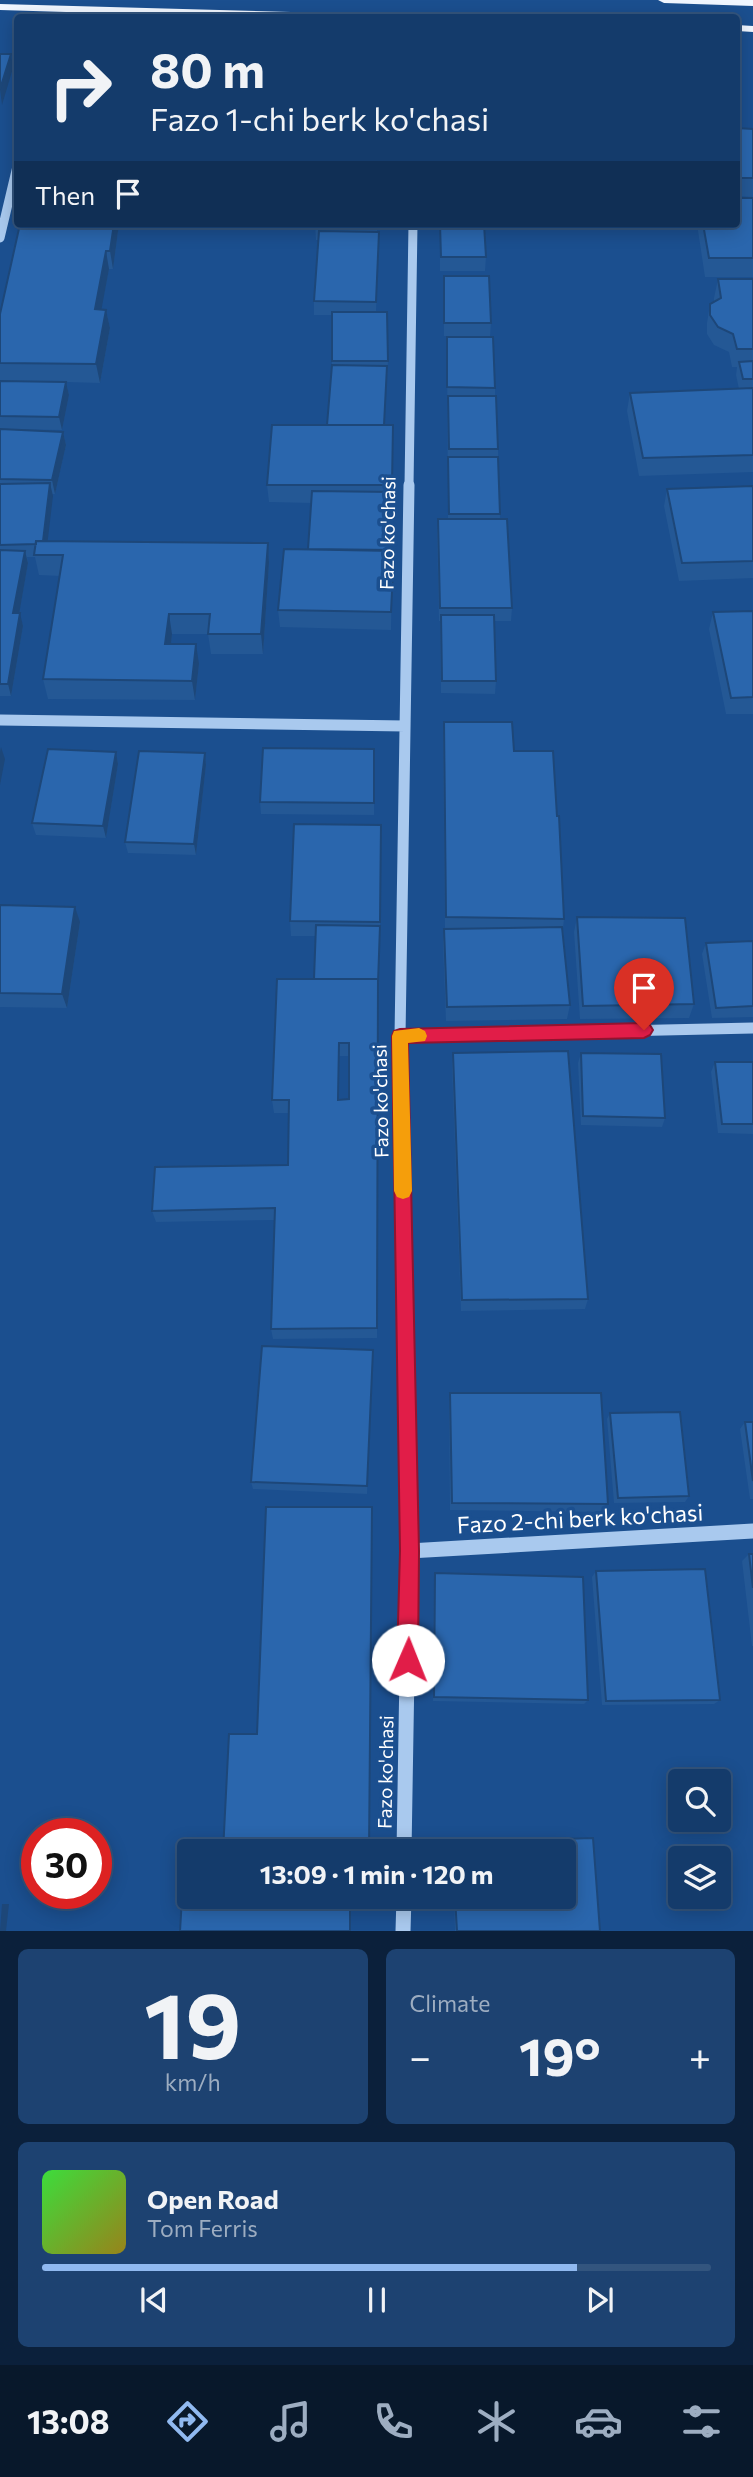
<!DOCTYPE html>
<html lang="en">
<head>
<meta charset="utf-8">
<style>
  body { margin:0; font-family:Commissioner,sans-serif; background:#1d4271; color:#f1f3f6; height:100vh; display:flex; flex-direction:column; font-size:26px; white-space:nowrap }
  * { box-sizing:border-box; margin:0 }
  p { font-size:23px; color:#9dadc1 }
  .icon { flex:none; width:38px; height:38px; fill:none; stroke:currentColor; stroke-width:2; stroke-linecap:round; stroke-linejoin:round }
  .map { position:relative; height:1931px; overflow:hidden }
  .drawer { display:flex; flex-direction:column; gap:18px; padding:18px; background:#0b203b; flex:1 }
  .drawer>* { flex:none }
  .banner { position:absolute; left:14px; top:14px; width:726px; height:214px; border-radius:7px; box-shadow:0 4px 18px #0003,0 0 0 2px #33557e; background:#143b6b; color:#f1f3f6; overflow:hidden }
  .controls { position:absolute; left:668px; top:1769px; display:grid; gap:14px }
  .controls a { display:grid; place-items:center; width:63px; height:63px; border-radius:7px; background:#143b6b; box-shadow:0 4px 18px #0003,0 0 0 2px #33557e; font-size:35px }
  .speed { position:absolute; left:21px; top:1818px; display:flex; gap:14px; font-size:35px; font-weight:700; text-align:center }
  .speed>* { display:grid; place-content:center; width:91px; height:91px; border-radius:50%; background:#143b6b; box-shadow:0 4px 18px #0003,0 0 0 2px #33557e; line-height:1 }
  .speed .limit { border:10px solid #d22; background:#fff; color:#111 }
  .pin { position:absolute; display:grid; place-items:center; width:60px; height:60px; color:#fff; margin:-72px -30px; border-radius:50% 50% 50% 0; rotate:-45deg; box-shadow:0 0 7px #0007 }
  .pin .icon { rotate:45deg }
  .me { position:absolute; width:77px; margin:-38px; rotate:1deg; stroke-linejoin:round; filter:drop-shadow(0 0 5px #0008) }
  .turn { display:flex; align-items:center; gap:24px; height:147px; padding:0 21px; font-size:32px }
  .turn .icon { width:91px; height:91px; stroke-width:2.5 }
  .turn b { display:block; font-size:49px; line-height:60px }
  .then { display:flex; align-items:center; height:66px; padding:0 21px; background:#0003; gap:14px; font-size:26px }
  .big { font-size:52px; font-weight:700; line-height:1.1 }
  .drawer .tile { flex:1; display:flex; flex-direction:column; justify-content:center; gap:10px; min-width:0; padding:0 24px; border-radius:10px; background:#1d4271 }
  .drawer .dial { align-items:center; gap:0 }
  .dial b { font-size:91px; line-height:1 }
  .song { display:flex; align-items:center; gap:21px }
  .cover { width:84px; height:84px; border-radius:10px; background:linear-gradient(135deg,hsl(120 70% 55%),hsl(50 70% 35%)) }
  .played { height:7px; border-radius:4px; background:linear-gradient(90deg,#90b9f0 80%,#33557e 80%) }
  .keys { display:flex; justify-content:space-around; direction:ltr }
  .heat { display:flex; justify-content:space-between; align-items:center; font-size:38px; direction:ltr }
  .drawer .tiles { flex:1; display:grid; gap:18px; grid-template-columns:1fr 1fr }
  .tile:last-child { grid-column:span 2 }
  .trip { position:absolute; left:177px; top:1839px; width:399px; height:70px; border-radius:7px; background:#143b6b; box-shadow:0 4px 18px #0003,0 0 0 2px #33557e; font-weight:700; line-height:70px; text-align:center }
  .tab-bar { display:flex; height:112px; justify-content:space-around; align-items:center; background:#08182b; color:#9dadc1 }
  .tab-bar .icon { width:49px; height:49px }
  .tab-bar .on { color:#90b9f0 }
  .tab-bar b { font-size:32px; color:#f1f3f6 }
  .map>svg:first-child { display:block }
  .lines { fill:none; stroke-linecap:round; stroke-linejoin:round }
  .minor-far2 { stroke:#a9c9ee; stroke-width:9 }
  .minor-far1 { stroke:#a9c9ee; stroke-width:11 }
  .minor { stroke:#a9c9ee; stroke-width:15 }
  .major { fill:#f0f6ff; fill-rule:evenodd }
  .wall { fill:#245895; fill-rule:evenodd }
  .shaded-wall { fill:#1d4779 }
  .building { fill:#2a66ad; stroke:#1d4779; stroke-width:2; fill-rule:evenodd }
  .route { fill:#e11d48; stroke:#92132f; stroke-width:2 }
  .slow { fill:#f59e0b }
  .labels { text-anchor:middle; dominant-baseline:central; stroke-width:7; stroke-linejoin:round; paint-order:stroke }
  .street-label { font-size:19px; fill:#fff; stroke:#1b4f8f }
  .near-street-label { font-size:23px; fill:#fff; stroke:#1b4f8f }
</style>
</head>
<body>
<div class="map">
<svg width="753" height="1931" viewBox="0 0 753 1931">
  <rect width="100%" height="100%" fill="#1b4f8f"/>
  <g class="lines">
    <!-- minor-far2 -->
    <path class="minor-far2" d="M0,238L18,162
      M409,486L413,224"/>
    <!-- minor-far1 -->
    <path class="minor-far1" d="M0,720L405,726
      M400,1036L753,1028
      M401,1116L400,1036L409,485"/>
    <!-- minor -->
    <path class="minor" d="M401,1114L409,1551L404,1852
      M409,1551L753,1531
      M403,1931L404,1897"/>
    <!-- major -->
    <path class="major" d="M658,0H753V6L664,3Z
      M0,4L401,15L406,18H261L0,10Z
      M737,25L753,26V32L737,31Z"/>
  </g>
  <!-- wall -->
  <path class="wall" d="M737,128L753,129V197L737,196Z
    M753,198V277H705L697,224H737Z
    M20,224H119L113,269H109L101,309L106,310L110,328L100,383L66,382L69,395L62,430L0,429V314Z
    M315,224H377V232H379L376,312L388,361L384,425H393L392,492H393L391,630L280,627L278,610L308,549L311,503L269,502L267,485L327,425L332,365V315H314V301L318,240H316Z
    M440,224H484L486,257L485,271H440Z
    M444,276L491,323L490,337L444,336Z
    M718,279H753V472L639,476L627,411L630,393L739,389L736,375L737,367H732L729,352L714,345L707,334V323L710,304L714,302V298Z
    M447,337L495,388V396L498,449L500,519L512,608L511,621H494L496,681L495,694L441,693L440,621H439L437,532L438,519H448Z
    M0,429L63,432L66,445L55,494H52L47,541L268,543L269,563L263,654H211L208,634H172L171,644L199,664L195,700L48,699L43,679L60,576L39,575L35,557H27L28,563L19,613L23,626L11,696H0Z
    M753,486V578L679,581L664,506L667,489Z
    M753,611V714H726L709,629L713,612Z
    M444,722L514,751L557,816L564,919L563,928L570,1005L567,1019L446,1021L443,944L444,929H445L443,739Z
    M374,749V815L261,814L260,802Z
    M116,752L118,764L106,838L36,835L32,823Z
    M205,753L206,765L196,855L128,853L125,842Z
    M381,825L380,936L378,993L377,1338L273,1339L271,1329L274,1220L156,1222L152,1211L288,1165L289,1113H274L272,1100L314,979L315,936H291L290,921ZM339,1056H349V1099L338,1100Z
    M0,905L80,922L67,1008L0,1007Z
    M577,917L694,1004L689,1018L580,1019L574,932Z
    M753,941V1017L712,1018L702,954L706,943Z
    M453,1053L588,1299L585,1309L461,1311L452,1066Z
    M581,1053L665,1118L662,1127L581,1125L578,1063Z
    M715,1062H753V1134L718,1133L711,1072Z
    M373,1350L367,1494L253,1489L251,1482Z
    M450,1393L608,1504L604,1512L450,1510L449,1402Z
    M610,1413L689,1496L685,1502L614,1503L607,1419Z
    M745,1422H753V1499H750L740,1429Z
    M749,1554H753V1646H752L742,1561Z
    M596,1571L720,1700L714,1704L602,1705L592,1577Z
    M435,1573L588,1700L584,1704L433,1701L434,1580Z
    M593,1838L600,1931H455L454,1897H564V1852H452V1843L453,1842Z"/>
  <!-- shaded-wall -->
  <path class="shaded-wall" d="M11,54L13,68L2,105L0,89Z
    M114,224H119L113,269L110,251Z
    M106,251L109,269L98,328L95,309Z
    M106,310L110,328L100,383L96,364Z
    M66,382L69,395L62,430L59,417Z
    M63,432L66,445L55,494L52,480Z
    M50,483L53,496L46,555L42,544Z
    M268,543L269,563L263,654L261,634Z
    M25,551L28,563L17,626L13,613Z
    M20,613L23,626L11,696L8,684Z
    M169,614L172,634L169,664L165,644Z
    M196,644L199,664L195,700L192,681Z
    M1,747L5,759L0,785V752Z
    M116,752L118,764L106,838L103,826Z
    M205,753L206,765L196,855L194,844Z
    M75,907L80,922L67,1008L62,994Z
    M2,1904H9L6,1931H0Z"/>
  <!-- building -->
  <path class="building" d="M0,54H11L0,89Z
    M737,128L753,129V178H737Z
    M737,198H753V258H709L703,224H737Z
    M20,224H114L110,251H106L95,309L106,310L96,364L0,363V314Z
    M315,224H377V226H315Z
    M440,224H484L486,257H441Z
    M319,231L379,232L376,302L314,301Z
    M444,276H489L491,323H444Z
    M718,279H753V349H737L733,334L718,327L710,315V304L721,298Z
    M332,312H387L388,361H332Z
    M447,337H493L495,388L447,387Z
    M753,361V379H743L739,362Z
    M332,365L387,366L384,425H327Z
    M0,381L66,382L59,417L0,416Z
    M753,388V455L643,458L630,393Z
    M448,396H496L498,449H449Z
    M272,425H393L392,485H267Z
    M0,429L63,432L52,480L0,479Z
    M448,457H498L500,514H449Z
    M50,483L43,541H36V544L0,545V484Z
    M753,486V561L682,563L667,489Z
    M312,491L393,492L392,550L308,549Z
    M438,519H507L512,608H440Z
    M36,541L268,543L261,634H208L210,614H169L165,644H196L192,681L43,679L63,555H34Z
    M284,549L394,551L391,612L278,610Z
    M0,550L25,551L13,613H20L8,684H0Z
    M753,611V697L731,698L713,612Z
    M441,615H494L496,681H442Z
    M444,722H512L514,751H553L557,816H559L564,919L446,917Z
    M263,748L374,749V803L260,802Z
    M48,749L116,752L103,826L32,823Z
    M139,751L205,753L194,844L125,842Z
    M294,824L381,825L380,922L290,921Z
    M0,905L75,907L62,994L0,993Z
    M577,917L685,918L694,1004L583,1006Z
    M316,925L380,926L378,983V979H314Z
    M562,927L570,1005L447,1007L444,929Z
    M753,941V1006L716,1008L706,943Z
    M277,979H378L377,1328L271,1329L275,1208L152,1211L155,1167L288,1165L289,1100H272ZM339,1043H349V1099L338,1100Z
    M568,1051L588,1299L462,1300L453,1053Z
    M581,1053L661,1054L665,1118L583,1116Z
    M715,1062H753V1124H722Z
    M262,1346L373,1350L367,1486L251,1482Z
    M450,1393H601L608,1504L452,1503Z
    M680,1412L689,1496L618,1498L610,1413Z
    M745,1422H753V1481Z
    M266,1507H372L369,1852H223L229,1734H257Z
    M749,1554H753V1588Z
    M705,1569L720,1700L606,1701L596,1571Z
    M435,1573L583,1577L588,1700L434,1697Z
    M593,1838L600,1931H457L455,1897H564V1852H454L453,1842Z
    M220,1897H369V1898H350V1931H180L182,1898Z"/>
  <!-- route -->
  <path class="route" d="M644,1023L650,1025L653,1030L650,1035L644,1038L408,1043L419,1551L418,1660L415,1667L408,1670L400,1667L397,1660L400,1551L392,1036L394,1031L400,1029Z"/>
  <!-- slow -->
  <path class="slow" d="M419,1028L425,1031L427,1036L425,1041L408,1043L412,1191L409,1197L403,1199L397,1197L394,1191L392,1036L394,1031Z"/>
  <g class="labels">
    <!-- street labels -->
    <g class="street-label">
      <text transform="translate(387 533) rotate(-89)">Fazo ko'chasi</text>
      <text transform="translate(380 1101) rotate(-91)">Fazo ko'chasi</text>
      <text transform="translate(385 1772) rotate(-89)">Fazo ko'chasi</text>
    </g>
    <!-- near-street labels -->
    <g class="near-street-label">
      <text transform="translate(580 1518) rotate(-3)">Fazo 2-chi berk ko'chasi</text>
    </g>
  </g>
</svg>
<div class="controls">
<a><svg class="icon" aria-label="search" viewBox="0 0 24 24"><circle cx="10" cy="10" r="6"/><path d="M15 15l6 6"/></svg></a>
<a><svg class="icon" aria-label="layers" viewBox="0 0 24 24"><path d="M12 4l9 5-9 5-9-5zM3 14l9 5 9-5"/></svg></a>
</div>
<div class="speed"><div class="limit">30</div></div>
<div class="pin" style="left:644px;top:1030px;background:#d93025"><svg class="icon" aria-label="arrive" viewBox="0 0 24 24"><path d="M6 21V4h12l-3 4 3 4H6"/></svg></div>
<svg class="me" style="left:408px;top:1660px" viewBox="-20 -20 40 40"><circle r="19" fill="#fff"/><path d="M0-13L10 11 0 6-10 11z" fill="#e11d48"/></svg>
<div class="trip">13:09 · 1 min · 120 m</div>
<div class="banner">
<div class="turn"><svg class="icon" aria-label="right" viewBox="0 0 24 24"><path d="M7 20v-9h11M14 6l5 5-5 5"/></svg><div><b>80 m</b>Fazo 1-chi berk ko'chasi</div></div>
<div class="then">Then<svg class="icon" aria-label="arrive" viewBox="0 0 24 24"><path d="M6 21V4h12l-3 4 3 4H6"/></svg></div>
</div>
</div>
<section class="drawer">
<div class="tiles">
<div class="tile dial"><b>19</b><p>km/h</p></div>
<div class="tile"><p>Climate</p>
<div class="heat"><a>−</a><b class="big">19°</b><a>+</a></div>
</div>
<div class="tile">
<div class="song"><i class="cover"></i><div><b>Open Road</b><p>Tom Ferris</p></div></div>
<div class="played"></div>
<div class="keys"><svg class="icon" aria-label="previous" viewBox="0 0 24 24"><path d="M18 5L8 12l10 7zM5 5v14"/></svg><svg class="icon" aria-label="pause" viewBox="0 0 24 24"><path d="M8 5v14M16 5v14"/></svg><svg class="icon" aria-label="next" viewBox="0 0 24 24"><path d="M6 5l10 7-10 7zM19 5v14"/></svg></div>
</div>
</div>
</section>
<nav class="tab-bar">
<b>13:08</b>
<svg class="icon on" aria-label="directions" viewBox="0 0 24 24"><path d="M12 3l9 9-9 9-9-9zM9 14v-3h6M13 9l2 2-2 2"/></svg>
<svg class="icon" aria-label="music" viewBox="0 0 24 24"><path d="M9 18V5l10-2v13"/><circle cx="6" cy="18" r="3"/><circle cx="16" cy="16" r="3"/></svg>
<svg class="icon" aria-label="phone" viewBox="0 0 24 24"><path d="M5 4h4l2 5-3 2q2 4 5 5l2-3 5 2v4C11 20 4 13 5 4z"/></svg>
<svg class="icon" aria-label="climate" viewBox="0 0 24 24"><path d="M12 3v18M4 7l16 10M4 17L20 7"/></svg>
<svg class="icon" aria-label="car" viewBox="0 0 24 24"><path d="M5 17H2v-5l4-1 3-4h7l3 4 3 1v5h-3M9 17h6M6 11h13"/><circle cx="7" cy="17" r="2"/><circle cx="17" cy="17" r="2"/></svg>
<svg class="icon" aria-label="filters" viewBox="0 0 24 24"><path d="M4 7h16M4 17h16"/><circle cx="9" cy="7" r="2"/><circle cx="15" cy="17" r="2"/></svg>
</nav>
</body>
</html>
